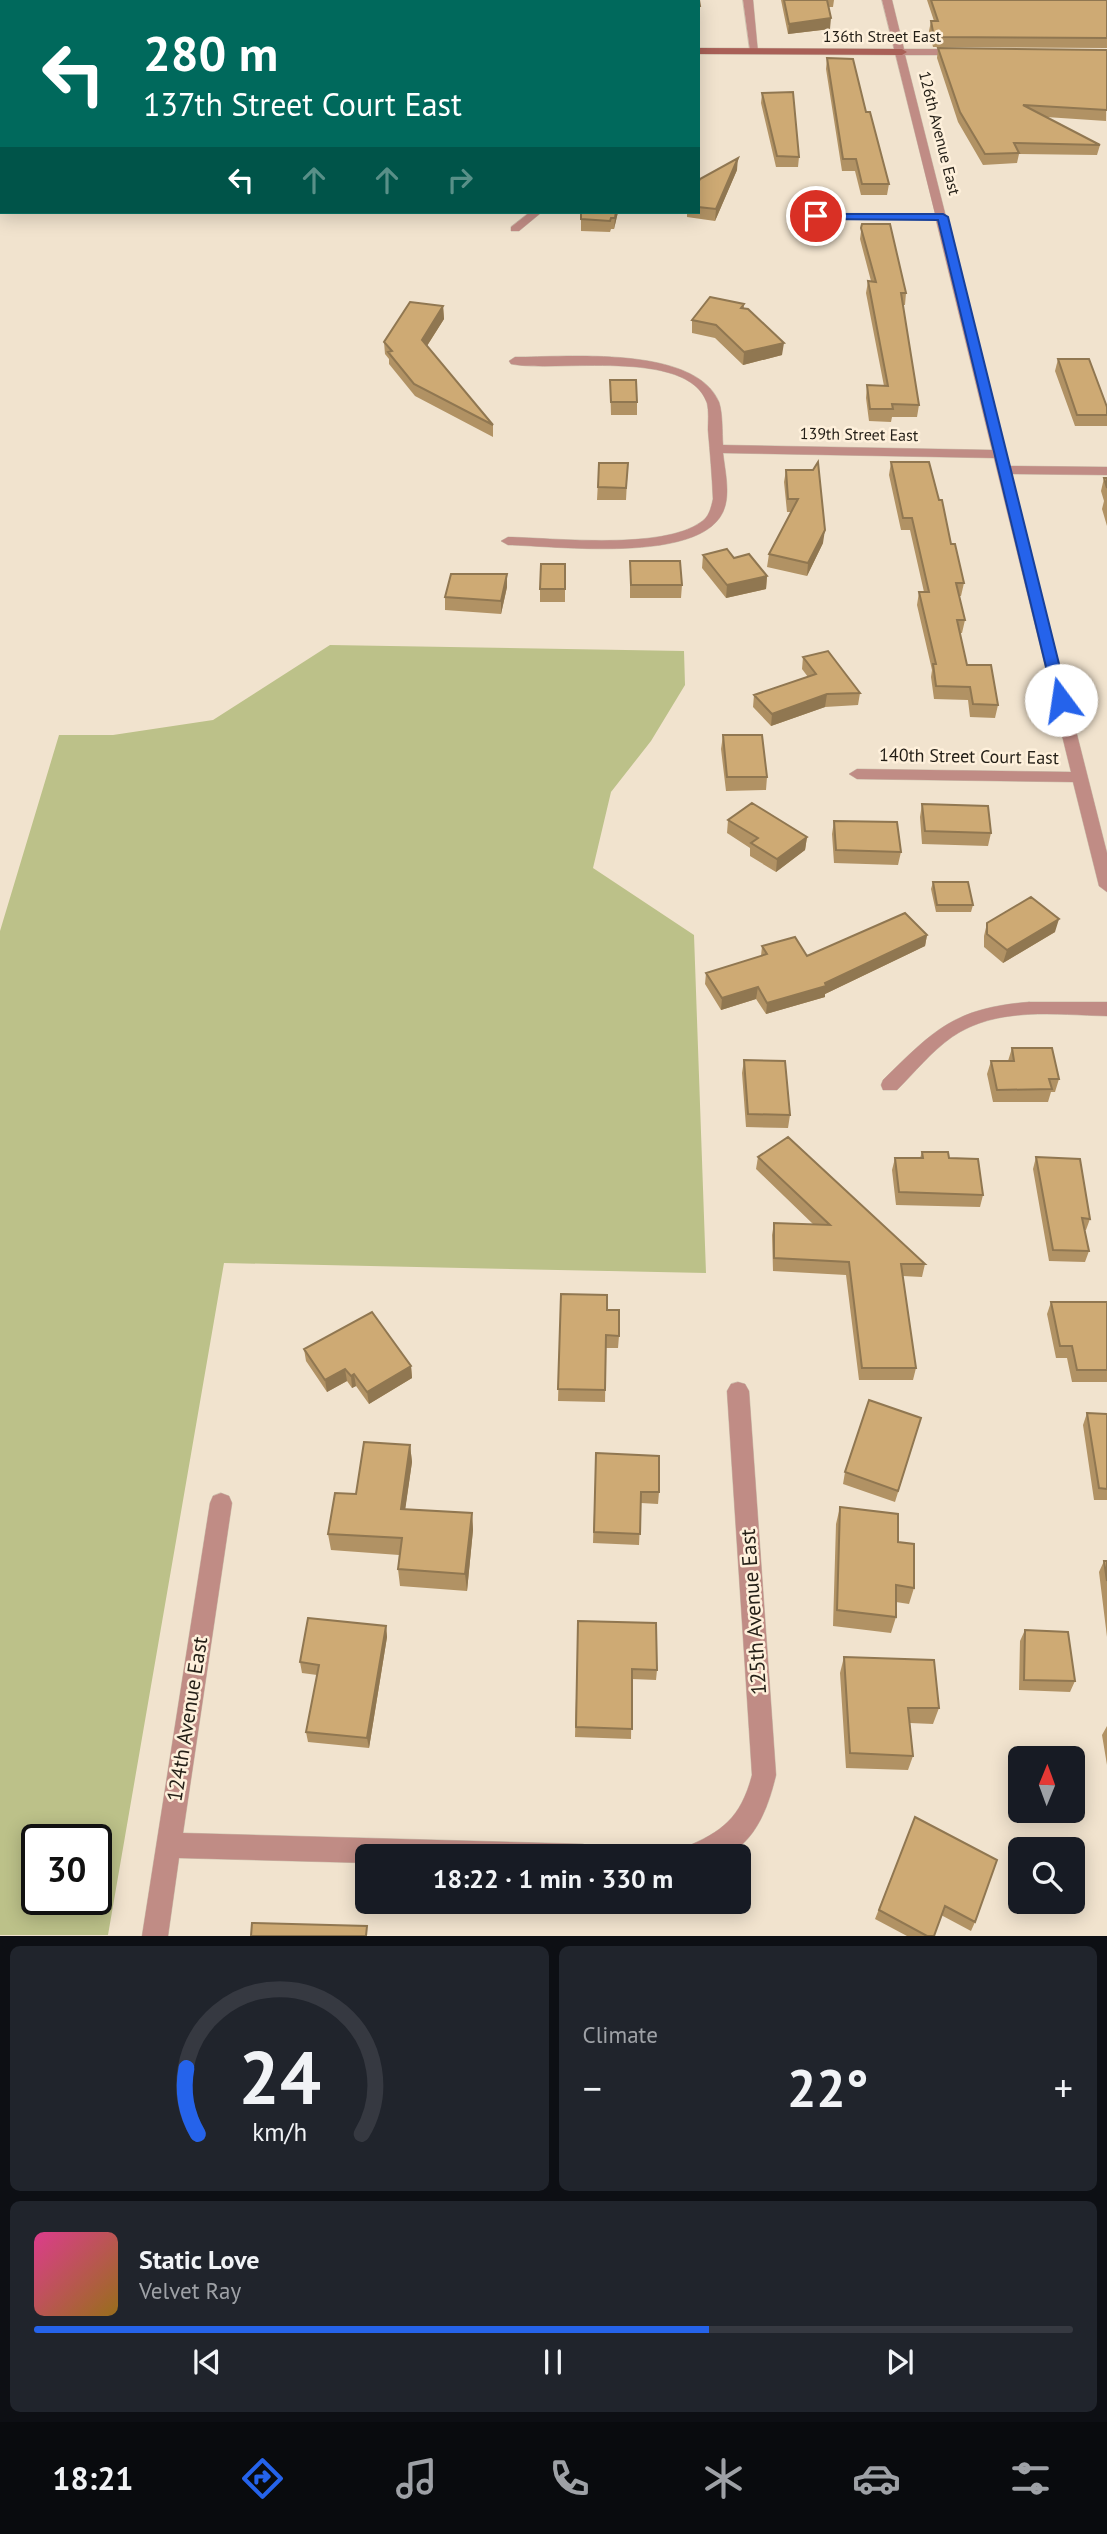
<!DOCTYPE html>
<html lang="en">
<head>
<meta charset="utf-8">
<style>
  body { margin:0; font-family:"PT Sans",sans-serif; background:#20242c; color:#f1f3f6; height:100vh; display:flex; flex-direction:column; font-size:26px; white-space:nowrap }
  * { box-sizing:border-box; margin:0 }
  p { font-size:23px; color:#9ea1a6 }
  .icon { flex:none; width:38px; height:38px; fill:none; stroke:currentColor; stroke-width:2; stroke-linecap:round; stroke-linejoin:round }
  .map { position:relative; height:1936px; overflow:hidden }
  .side { display:flex; flex-direction:column; gap:10px; padding:10px; background:#0d0f14; flex:1 }
  .side>* { flex:none }
  .banner { position:absolute; left:0px; top:0px; width:700px; height:214px; box-shadow:0 4px 18px #0003; background:#00695c; color:#fff; overflow:hidden }
  .needle { width:46px; rotate:1deg }
  .fabs { position:absolute; left:1008px; top:1746px; display:grid; gap:14px }
  .fabs a { display:grid; place-items:center; width:77px; height:77px; border-radius:10px; background:#171b24; box-shadow:0 4px 18px #0003; font-size:35px }
  .speed { position:absolute; left:21px; top:1824px; display:flex; gap:14px; font-size:35px; font-weight:700; text-align:center }
  .speed>* { display:grid; place-content:center; width:91px; height:91px; border-radius:50%; background:#171b24; box-shadow:0 4px 18px #0003; line-height:1 }
  .speed .limit { border:4px solid #111; border-radius:10px; background:#fff; color:#111 }
  .pin { position:absolute; display:grid; place-items:center; width:60px; height:60px; color:#fff; margin:-30px; border:4px solid #fff; border-radius:50%; box-shadow:0 2px 7px #0007 }
  .me { position:absolute; width:77px; margin:-38px; rotate:346deg; stroke-linejoin:round; filter:drop-shadow(0 0 5px #0008) }
  .turn { display:flex; align-items:center; gap:24px; height:147px; padding:0 28px; font-size:32px }
  .turn .icon { width:91px; height:91px; stroke-width:2.5 }
  .turn b { display:block; font-size:49px; line-height:60px }
  .lanes { display:flex; align-items:center; height:66px; padding:0 28px; background:#0003; justify-content:center; gap:35px; direction:ltr }
  .lanes .off { opacity:.35 }
  .big { font-size:52px; font-weight:700; line-height:1.1 }
  .side .card { flex:1; display:flex; flex-direction:column; justify-content:center; gap:10px; min-width:0; padding:0 24px; border-radius:10px; background:#20242c }
  .side .dial { align-items:center; gap:0 }
  .dial svg { height:182px; overflow:visible; fill:none; stroke:#363941; stroke-width:7; stroke-linecap:round; text-anchor:middle }
  .dial text { fill:#f1f3f6; stroke:none }
  .song { display:flex; align-items:center; gap:21px }
  .cover { width:84px; height:84px; border-radius:10px; background:linear-gradient(135deg,hsl(330 70% 55%),hsl(40 70% 35%)) }
  .played { height:7px; border-radius:4px; background:linear-gradient(90deg,#2563eb 65%,#363941 65%) }
  .keys { display:flex; justify-content:space-around; direction:ltr }
  .heat { display:flex; justify-content:space-between; align-items:center; font-size:38px; direction:ltr }
  .side .tiles { flex:1; display:grid; gap:10px; grid-template-columns:1fr 1fr }
  .card:last-child { grid-column:span 2 }
  .trip { position:absolute; left:355px; top:1844px; width:396px; height:70px; border-radius:10px; background:#171b24; box-shadow:0 4px 18px #0003; font-weight:700; line-height:70px; text-align:center }
  .tab-bar { display:flex; height:112px; justify-content:space-around; align-items:center; background:#090b0e; color:#9ea1a6 }
  .tab-bar .icon { width:49px; height:49px }
  .tab-bar .current { color:#2563eb }
  .tab-bar b { font-size:32px; color:#f1f3f6 }
  .map>svg:first-child { display:block }
  .green { fill:#bcc189; fill-rule:evenodd }
  .lines { fill:none; stroke-linecap:round; stroke-linejoin:round }
  .street-casing { stroke:#ccc0ad; stroke-width:1 }
  .secondary-casing { stroke:#ccc0ad; stroke-width:1 }
  .street { fill:#c08c85; fill-rule:evenodd }
  .secondary { fill:#a96057; fill-rule:evenodd }
  .wall { fill:#b19264 }
  .shaded-wall { fill:#907751 }
  .building { fill:#ceaa74; stroke:#907751; stroke-width:2 }
  .route { fill:#2563eb; stroke:#184099; stroke-width:2 }
  .labels { text-anchor:middle; dominant-baseline:central; stroke-width:5; stroke-linejoin:round; paint-order:stroke }
  .far-street-label { font-size:16px; fill:#231e16; stroke:#fef0db }
  .street-label { font-size:18px; fill:#231e16; stroke:#fef0db }
  .near-street-label { font-size:21px; fill:#231e16; stroke:#fef0db }
</style>
</head>
<body>
<div class="map">
<svg width="1107" height="1936" viewBox="0 0 1107 1936">
  <rect width="100%" height="100%" fill="#f1e3ce"/>
  <!-- green -->
  <path class="green" d="M330,645L684,651L685,685L651,741L611,792L593,868L694,935L706,1273L224,1263L108,1935H0V931L59,735H113L213,720ZM37,1839H96V1899H37Z"/>
  <g class="lines">
    <defs>
      <path id="street" d="M743,0H753L758,53L750,51Z
        M882,0H892L904,49H961L966,52L961,55H905L1009,466L1107,467V475L1011,474L1107,853V892L1099,886L1073,782L857,779L849,774L857,769L1071,772L994,458L723,453C725,471 731,495 723,512C699,564 557,546 508,545L501,541L508,537C555,538 663,550 701,522C709,517 711,508 713,499C712,476 710,453 708,430C708,422 709,411 707,403C688,347 554,373 511,364L509,361L515,357C566,357 695,345 719,402C723,414 722,432 723,445L992,450L936,220L816,219L810,216L816,213L935,214Z
        M530,212H542L519,231H511V227Z
        M1029,1002H1107V1016C1056,1015 997,1006 952,1037C931,1052 915,1072 897,1090H883L881,1085L883,1080C934,1030 954,1008 1029,1002Z
        M738,1382L745,1384L749,1391L776,1775C769,1805 756,1843 724,1856C712,1860 693,1857 680,1857L683,1848C723,1832 741,1817 752,1775L727,1391L731,1384Z
        M221,1493L229,1496L232,1503L183,1833L583,1844L592,1848L595,1857H368V1863L179,1858L168,1936H142L210,1503L213,1496Z"/>
      <path id="secondary" d="M15,0H27L14,2Z
        M2,7V13L0,14V8Z
        M0,41H2V47H0Z
        M698,48L902,49L907,52L902,55L698,54Z"/>
    </defs>
    <!-- street casing -->
    <use href="#street" class="street-casing"/>
    <!-- secondary casing -->
    <use href="#secondary" class="secondary-casing"/>
    <!-- street -->
    <use href="#street" class="street"/>
    <!-- secondary -->
    <use href="#secondary" class="secondary"/>
  </g>
  <!-- wall -->
  <path class="wall" d="M781,0H834L833,7H828L830,29L788,34Z
    M927,0H1107V48L933,47L929,31L931,21H934Z
    M938,48L1107,50L1106,121L1046,117L1100,145L1097,155L1019,154L1017,163L983,165L958,122L937,58Z
    M827,58L866,112L889,184L887,195H861L855,171H842L826,69Z
    M0,88H2V138H0Z
    M762,93L799,157L798,167H776L761,103Z
    M737,170L715,221L687,217V212H698V183Z
    M581,212H618L614,229H611L610,232L581,231Z
    M862,224L906,293L905,305H903L919,405L917,417H892L891,422L869,421L866,398L867,385L884,386L866,293L868,281H871L860,239Z
    M744,304V309L782,355L743,365L715,338L692,333V320Z
    M443,306L444,319L427,346L493,425V437L415,396L389,364V359L385,354L384,342Z
    M1058,359L1107,407V426H1075L1055,371Z
    M610,380L637,402V415H611Z
    M891,462L951,544L964,583L961,596H959L965,620L962,633H960L967,665L998,705L995,718L970,717L968,700L934,699L931,677L932,670L917,605L919,592H924L910,530H901L889,475Z
    M599,463H628L626,500H597Z
    M786,470L823,543L807,576L767,567L769,554L791,512H787L784,482Z
    M1104,478H1107V526L1102,509L1104,501L1101,491Z
    M703,555L734,558L767,576L766,589L726,598L702,568Z
    M630,561L682,585L681,598H630Z
    M565,564V602H540V589Z
    M507,574V587L501,614L445,610V597Z
    M803,657L860,693L858,705L825,707L771,726L753,707L754,695L808,677L802,669Z
    M723,735L767,777L766,790L726,791L721,749Z
    M922,804L991,833L988,846L922,844L920,817Z
    M728,820L807,837L805,850L776,872L750,856V848L727,833Z
    M834,821L901,852L898,865L834,863L832,834Z
    M933,882L973,905L971,912H936L931,889Z
    M987,923L1055,932L1003,963L984,947V936Z
    M927,935L925,946L825,994V997L766,1014L756,999L721,1010L705,984L706,973L761,956L762,946L807,956Z
    M1012,1048L1059,1079L1055,1092H1051L1048,1102H993L987,1074L991,1061H1008Z
    M744,1060L790,1115L788,1128L746,1127L742,1073Z
    M922,1152L949,1158L983,1195L980,1207L896,1205L892,1170L895,1158H920Z
    M758,1157L925,1264L922,1277L903,1276L916,1368L913,1380H859L846,1275L773,1271L772,1235L774,1223L814,1225L756,1169Z
    M1036,1157L1090,1219L1086,1230H1085L1089,1251L1085,1262L1049,1261L1033,1169Z
    M561,1294L607,1310L619,1336L618,1348H606L605,1402L558,1401Z
    M1051,1302H1107V1382H1072L1067,1358H1056L1047,1314Z
    M304,1349L411,1366L412,1378L369,1404L356,1386L352,1388L347,1381L327,1392L306,1361Z
    M1087,1413L1107,1414V1500H1094L1083,1425Z
    M921,1418L895,1502L843,1484L845,1472Z
    M410,1445L412,1462L405,1509L472,1513L473,1530L467,1591L400,1586L398,1569L399,1555L331,1550L328,1534L356,1494Z
    M596,1453L659,1492L658,1504L641,1503L639,1545L593,1543Z
    M840,1507L898,1542L914,1588L909,1604L896,1602V1617L891,1633L833,1626L836,1524Z
    M1104,1561H1107V1637L1099,1572Z
    M578,1621L657,1670L656,1680L632,1679L631,1739L575,1737Z
    M386,1626L387,1637L369,1748L308,1742L306,1732L317,1675L302,1673L300,1662Z
    M1025,1630L1075,1681L1070,1692L1019,1690L1020,1641Z
    M844,1657L939,1708L933,1724L910,1723L913,1756L908,1770L846,1768L840,1673Z
    M1107,1726V1765L1102,1735Z
    M915,1817L975,1922L971,1931L941,1915L934,1936H907L875,1919Z"/>
  <!-- shaded-wall -->
  <path class="shaded-wall" d="M831,18L830,29L788,34L789,24Z
    M738,158L737,170L715,221L716,209Z
    M616,212H618L614,229L615,218Z
    M443,306L444,319L423,352L422,340Z
    M784,343L782,355L743,365L744,352Z
    M825,530L823,543L807,576L808,563Z
    M507,574V587L501,614V601Z
    M767,576L766,589L726,598L727,585Z
    M827,694L825,707L771,726L772,714Z
    M807,837L805,850L776,872L777,859Z
    M1059,919L1055,932L1003,963L1007,950Z
    M927,935L925,946L825,994V997L766,1014L767,1003L825,983Z
    M758,987L756,999L721,1010L722,998Z
    M411,1366L412,1378L369,1404L367,1392Z
    M345,1369L347,1381L327,1392L325,1380Z
    M354,1374L356,1386L352,1388L351,1376Z
    M410,1445L412,1462L403,1525L401,1509Z
    M472,1513L473,1530L467,1591L465,1574Z
    M386,1626L387,1637L369,1748L367,1738Z"/>
  <!-- building -->
  <path class="building" d="M376,0H504L503,2H375Z
    M676,0H699L700,6H698V2H676Z
    M784,0H827L831,18L789,24Z
    M931,0H1107V38L934,37L931,21H938Z
    M938,48L1107,50V110L1023,105L1100,145L1014,143L1019,153L985,154L960,112Z
    M827,58L853,59L866,112H870L889,184H862L856,159H843Z
    M0,88H2V126H0Z
    M793,92L799,157L777,156L762,93Z
    M738,158L716,209L698,207V183L700,179Z
    M581,212H616L615,218H611L610,221L581,219Z
    M862,224H890L906,293H901L919,405L892,404L893,409H870L867,385L888,386L868,281L876,282L861,228Z
    M710,297L744,304L741,308L748,309L784,343L744,352L716,325L692,320Z
    M410,302L443,306L422,340L493,425L414,384L388,352L392,351L384,342Z
    M1058,359H1089L1107,407V415H1077Z
    M610,380H636L637,402H611Z
    M818,462L825,530L808,563L769,554L798,499H788L786,470H813Z
    M891,462H929L939,500H942L951,544H955L964,583H956L965,620H957L967,665H991L998,705L973,704L970,687L936,686L933,664H936L919,592H929L912,518H903Z
    M599,463H628L626,488L598,487Z
    M1104,478H1107V488Z
    M727,549L734,558L749,554L767,576L727,585L703,555Z
    M630,561H680L682,585H631Z
    M541,564H565V589H540Z
    M451,574H507L501,601L445,597Z
    M828,651L860,693L827,694L772,714L754,695L816,674L803,657Z
    M723,735H762L767,777H727Z
    M752,803L807,837L777,859L751,843L758,838L728,820Z
    M922,804L988,806L991,833L925,831Z
    M834,821L897,822L901,852L836,850Z
    M933,882H968L973,905H937Z
    M1031,897L1059,919L1007,950L987,934V923Z
    M905,913L927,935L825,983L826,986L767,1003L758,987L722,998L706,973L767,954L762,946L795,937L807,956Z
    M1012,1048H1052L1059,1079H1049L1052,1089L997,1090L991,1061H1014Z
    M744,1060L785,1061L790,1115L748,1114Z
    M788,1137L925,1264H901L916,1368H862L849,1262L774,1258V1223L830,1225L758,1157Z
    M922,1152H948L949,1158L978,1159L983,1195L899,1192L895,1158H923Z
    M1036,1157L1080,1159L1090,1219L1082,1218L1089,1251L1053,1250Z
    M561,1294L607,1295V1310H619V1336L606,1335L605,1390L558,1389Z
    M1051,1302H1107V1370H1077L1072,1346H1060Z
    M372,1312L411,1366L367,1392L354,1374L351,1376L345,1369L325,1380L304,1349Z
    M869,1400L921,1418L898,1491L845,1472Z
    M1087,1413L1107,1414V1489L1099,1488Z
    M364,1442L410,1445L401,1509L472,1513L465,1574L398,1569L402,1538L328,1534L335,1493L356,1494Z
    M596,1453L659,1456V1492H641L640,1534L594,1532Z
    M840,1507L898,1514V1542L914,1544V1588L896,1585V1617L837,1610Z
    M1104,1561H1107V1581Z
    M308,1618L386,1626L367,1738L306,1732L319,1665L300,1662Z
    M578,1621L656,1623L657,1670L632,1669V1729L576,1727Z
    M1025,1630L1068,1632L1075,1681L1024,1680Z
    M844,1657L934,1660L939,1708H908L913,1756L850,1753Z
    M915,1817L997,1860L975,1922L945,1906L934,1936H927L879,1910Z
    M252,1923L367,1926L366,1936H251Z"/>
  <!-- route -->
  <path class="route" d="M812,214H943L948,217L1068,700L1066,703H1056L1054,700L938,220L816,219L812,218Z"/>
  <g class="labels">
    <!-- far-street labels -->
    <g class="far-street-label">
      <text x="882" y="36">136th Street East</text>
      <text transform="translate(940 133) rotate(76)">126th Avenue East</text>
      <text transform="translate(859 434) rotate(1)">139th Street East</text>
    </g>
    <!-- street labels -->
    <g class="street-label">
      <text transform="translate(969 756) rotate(1)">140th Street Court East</text>
    </g>
    <!-- near-street labels -->
    <g class="near-street-label">
      <text transform="translate(753 1612) rotate(-94)">125th Avenue East</text>
      <text transform="translate(187 1719) rotate(-81)">124th Avenue East</text>
    </g>
  </g>
</svg>
<div class="fabs">
<a><svg class="needle" viewBox="-14 -14 28 28"><path d="M0-13l5 13h-10z" fill="#e53935"/><path d="M0 13l5-13h-10z" fill="#9ea1a6"/></svg></a>
<a><svg class="icon" aria-label="search" viewBox="0 0 24 24"><circle cx="10" cy="10" r="6"/><path d="M15 15l6 6"/></svg></a>
</div>
<div class="speed"><div class="limit">30</div></div>
<div class="pin" style="left:816px;top:216px;background:#d93025"><svg class="icon" aria-label="arrive" viewBox="0 0 24 24"><path d="M6 21V4h12l-3 4 3 4H6"/></svg></div>
<svg class="me" style="left:1061px;top:700px" viewBox="-20 -20 40 40"><circle r="19" fill="#fff"/><path d="M0-13L10 11 0 6-10 11z" fill="#2563eb"/></svg>
<div class="trip">18:22 · 1 min · 330 m</div>
<div class="banner">
<div class="turn"><svg class="icon" aria-label="left" viewBox="0 0 24 24"><path d="M17 20v-9H6M10 6l-5 5 5 5"/></svg><div><b>280 m</b>137th Street Court East</div></div>
<div class="lanes"><svg class="icon" aria-label="left" viewBox="0 0 24 24"><path d="M17 20v-9H6M10 6l-5 5 5 5"/></svg><svg class="icon off" aria-label="ahead" viewBox="0 0 24 24"><path d="M12 20V5M6 11l6-6 6 6"/></svg><svg class="icon off" aria-label="ahead" viewBox="0 0 24 24"><path d="M12 20V5M6 11l6-6 6 6"/></svg><svg class="icon off" aria-label="right" viewBox="0 0 24 24"><path d="M7 20v-9h11M14 6l5 5-5 5"/></svg></div>
</div>
</div>
<section class="side">
<div class="tiles">
<div class="card dial"><svg viewBox="0 0 100 80">
<path d="M14 69A42 42 0 1 1 86 69"/>
<path d="M14 69A42 42 0 0 1 9 40" stroke="#2563eb"/>
<text x="50" y="56" font-size="32" font-weight="700">24</text>
<text x="50" y="72" font-size="11">km/h</text>
</svg></div>
<div class="card"><p>Climate</p>
<div class="heat"><a>−</a><b class="big">22°</b><a>+</a></div>
</div>
<div class="card">
<div class="song"><i class="cover"></i><div><b>Static Love</b><p>Velvet Ray</p></div></div>
<div class="played"></div>
<div class="keys"><svg class="icon" aria-label="previous" viewBox="0 0 24 24"><path d="M18 5L8 12l10 7zM5 5v14"/></svg><svg class="icon" aria-label="pause" viewBox="0 0 24 24"><path d="M8 5v14M16 5v14"/></svg><svg class="icon" aria-label="next" viewBox="0 0 24 24"><path d="M6 5l10 7-10 7zM19 5v14"/></svg></div>
</div>
</div>
</section>
<nav class="tab-bar">
<b>18:21</b>
<svg class="icon current" aria-label="directions" viewBox="0 0 24 24"><path d="M12 3l9 9-9 9-9-9zM9 14v-3h6M13 9l2 2-2 2"/></svg>
<svg class="icon" aria-label="music" viewBox="0 0 24 24"><path d="M9 18V5l10-2v13"/><circle cx="6" cy="18" r="3"/><circle cx="16" cy="16" r="3"/></svg>
<svg class="icon" aria-label="phone" viewBox="0 0 24 24"><path d="M5 4h4l2 5-3 2q2 4 5 5l2-3 5 2v4C11 20 4 13 5 4z"/></svg>
<svg class="icon" aria-label="climate" viewBox="0 0 24 24"><path d="M12 3v18M4 7l16 10M4 17L20 7"/></svg>
<svg class="icon" aria-label="car" viewBox="0 0 24 24"><path d="M5 17H2v-5l4-1 3-4h7l3 4 3 1v5h-3M9 17h6M6 11h13"/><circle cx="7" cy="17" r="2"/><circle cx="17" cy="17" r="2"/></svg>
<svg class="icon" aria-label="filters" viewBox="0 0 24 24"><path d="M4 7h16M4 17h16"/><circle cx="9" cy="7" r="2"/><circle cx="15" cy="17" r="2"/></svg>
</nav>
</body>
</html>
